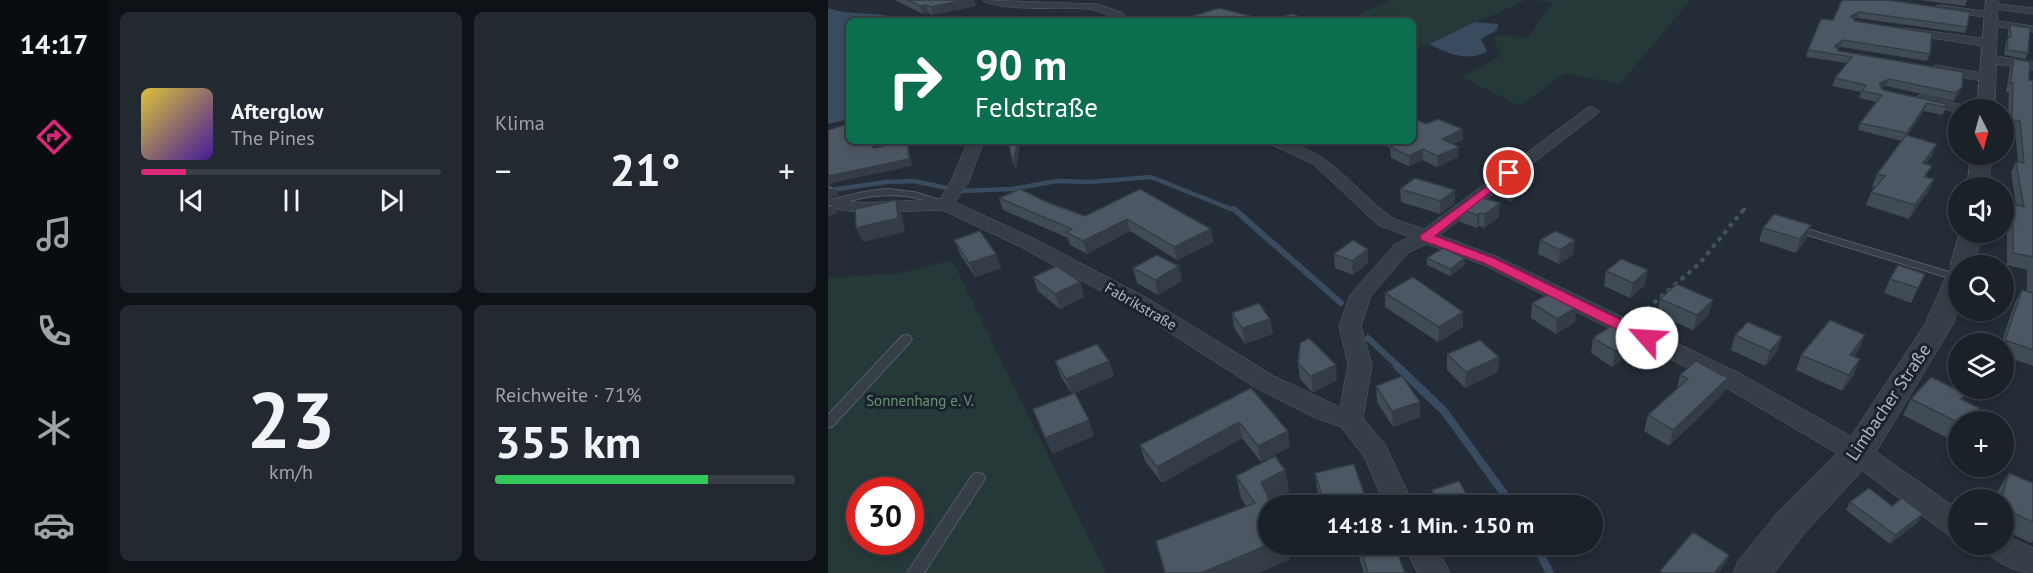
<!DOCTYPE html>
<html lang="de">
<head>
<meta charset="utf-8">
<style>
  body { margin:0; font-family:"PT Sans",sans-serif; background:#232931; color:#f1f3f6; height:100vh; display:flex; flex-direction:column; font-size:22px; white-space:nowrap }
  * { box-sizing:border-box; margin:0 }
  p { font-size:20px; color:#9fa3a8 }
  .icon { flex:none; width:33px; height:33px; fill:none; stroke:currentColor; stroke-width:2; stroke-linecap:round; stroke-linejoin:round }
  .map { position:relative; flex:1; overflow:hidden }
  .drawer { display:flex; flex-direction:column; gap:12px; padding:12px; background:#0e1217; width:720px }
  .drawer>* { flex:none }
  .top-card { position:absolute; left:18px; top:18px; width:570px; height:126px; border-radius:9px; box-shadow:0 3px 9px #0003,0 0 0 2px #383e46; background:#0b6e4f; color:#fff; overflow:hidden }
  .needle { width:39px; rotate:174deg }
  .controls { position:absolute; left:1120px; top:99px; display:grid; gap:12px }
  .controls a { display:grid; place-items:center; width:66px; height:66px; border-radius:50%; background:#1a2129; box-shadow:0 3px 9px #0003,0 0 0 2px #383e46; font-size:30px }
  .speed { position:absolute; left:18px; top:477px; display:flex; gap:12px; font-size:30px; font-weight:700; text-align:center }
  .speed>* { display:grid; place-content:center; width:78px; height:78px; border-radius:50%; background:#1a2129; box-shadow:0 3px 9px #0003,0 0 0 2px #383e46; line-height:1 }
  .speed .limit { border:9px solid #d22; background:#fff; color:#111 }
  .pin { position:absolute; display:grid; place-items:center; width:51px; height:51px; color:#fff; margin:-26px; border:3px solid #fff; border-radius:50%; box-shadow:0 2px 6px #0007 }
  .me { position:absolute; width:66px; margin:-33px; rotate:296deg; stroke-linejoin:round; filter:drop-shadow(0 0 4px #0008) }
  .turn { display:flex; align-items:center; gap:21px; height:126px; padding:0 30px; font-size:27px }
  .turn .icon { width:78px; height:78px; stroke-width:2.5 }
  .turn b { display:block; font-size:42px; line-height:51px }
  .big { font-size:45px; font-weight:800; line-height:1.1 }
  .drawer .widget { flex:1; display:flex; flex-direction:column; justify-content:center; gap:9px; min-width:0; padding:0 21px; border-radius:9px; background:#232931 }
  .drawer .dial { align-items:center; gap:0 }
  .dial b { font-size:78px; line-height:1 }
  .song { display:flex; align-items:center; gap:18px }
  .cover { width:72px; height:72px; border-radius:9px; background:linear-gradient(135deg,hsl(50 70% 55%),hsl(260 70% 35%)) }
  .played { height:6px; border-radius:3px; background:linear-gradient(90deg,#db2777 15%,#383e46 15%) }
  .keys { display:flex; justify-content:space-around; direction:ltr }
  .heat { display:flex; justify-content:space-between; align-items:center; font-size:33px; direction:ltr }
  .charge { height:9px; border-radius:4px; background:linear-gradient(90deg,#34c759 71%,#383e46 0) }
  .drawer .tiles { flex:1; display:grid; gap:12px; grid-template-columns:repeat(2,1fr) }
  .trip { position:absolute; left:430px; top:495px; width:345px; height:60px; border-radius:30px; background:#1a2129; box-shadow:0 3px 9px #0003,0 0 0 2px #383e46; font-weight:800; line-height:60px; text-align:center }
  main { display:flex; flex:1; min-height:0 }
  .tab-bar { display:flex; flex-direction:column; width:108px; justify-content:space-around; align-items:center; background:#0a0d10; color:#9fa3a8 }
  .tab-bar .icon { width:42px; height:42px }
  .tab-bar .selected { color:#db2777 }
  .tab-bar b { font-size:27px; color:#f1f3f6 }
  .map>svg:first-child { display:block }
  .green { fill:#253939; fill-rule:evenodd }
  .water { fill:#394b5f }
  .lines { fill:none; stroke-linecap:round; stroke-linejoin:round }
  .stream-far2 { stroke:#394b5f; stroke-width:4.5 }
  .stream-far1 { stroke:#394b5f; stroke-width:6 }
  .stream { stroke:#394b5f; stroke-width:8 }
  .service-casing { stroke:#545c65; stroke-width:2 }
  .minor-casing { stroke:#545c65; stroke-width:1 }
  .tertiary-casing { stroke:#545c65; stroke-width:1 }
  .path-far1 { stroke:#425455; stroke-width:3; stroke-dasharray:4 4; stroke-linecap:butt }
  .path { stroke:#425455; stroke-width:4; stroke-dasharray:4.5 4.5; stroke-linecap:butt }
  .service { fill:#363e47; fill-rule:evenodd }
  .minor { fill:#363e47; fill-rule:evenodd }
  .tertiary { fill:#363e47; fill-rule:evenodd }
  .wall { fill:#404b54 }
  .shaded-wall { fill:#343d45 }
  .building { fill:#4b5762; stroke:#343d45; stroke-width:1.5 }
  .route { fill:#db2777; stroke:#8e194d; stroke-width:1.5 }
  .labels { text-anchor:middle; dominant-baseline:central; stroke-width:6; stroke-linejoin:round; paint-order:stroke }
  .street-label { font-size:15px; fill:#b1b9c3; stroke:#1b232c }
  .park-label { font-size:15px; fill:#6a9271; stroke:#1b232c }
  .near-street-label { font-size:18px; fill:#b1b9c3; stroke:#1b232c }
</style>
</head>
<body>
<main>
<nav class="tab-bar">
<b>14:17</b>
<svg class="icon selected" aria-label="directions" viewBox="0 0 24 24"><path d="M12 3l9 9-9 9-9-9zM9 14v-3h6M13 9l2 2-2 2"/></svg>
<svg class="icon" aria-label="music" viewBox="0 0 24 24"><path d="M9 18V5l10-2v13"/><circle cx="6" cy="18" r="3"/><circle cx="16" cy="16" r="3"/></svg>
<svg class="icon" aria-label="phone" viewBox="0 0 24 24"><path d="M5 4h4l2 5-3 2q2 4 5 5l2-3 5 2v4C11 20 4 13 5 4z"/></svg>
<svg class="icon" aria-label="climate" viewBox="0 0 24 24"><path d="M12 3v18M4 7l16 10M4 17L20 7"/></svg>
<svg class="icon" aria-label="car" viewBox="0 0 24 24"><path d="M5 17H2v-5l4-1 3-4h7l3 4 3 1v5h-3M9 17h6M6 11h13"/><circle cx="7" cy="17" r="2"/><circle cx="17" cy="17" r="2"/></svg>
</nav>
<section class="drawer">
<div class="tiles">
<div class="widget">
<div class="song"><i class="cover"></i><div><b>Afterglow</b><p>The Pines</p></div></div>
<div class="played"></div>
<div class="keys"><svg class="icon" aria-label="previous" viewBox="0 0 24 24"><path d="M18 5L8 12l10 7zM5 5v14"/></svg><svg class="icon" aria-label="pause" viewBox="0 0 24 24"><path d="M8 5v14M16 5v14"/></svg><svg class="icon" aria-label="next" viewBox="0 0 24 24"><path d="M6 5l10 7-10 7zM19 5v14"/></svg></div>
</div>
<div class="widget"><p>Klima</p>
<div class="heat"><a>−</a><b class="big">21°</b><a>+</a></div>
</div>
<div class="widget dial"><b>23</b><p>km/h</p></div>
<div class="widget"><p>Reichweite · 71%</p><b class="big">355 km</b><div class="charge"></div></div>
</div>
</section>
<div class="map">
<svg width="1205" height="573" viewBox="0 0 1205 573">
  <rect width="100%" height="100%" fill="#232c37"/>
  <!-- green -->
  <path class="green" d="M562,0H699L585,50V21H517Z
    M707,0H863L792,84L737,73L692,106L633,77L673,56L665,36L700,37L725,3Z
    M124,260L278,573H0V278L73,273ZM32,490H82V542H32Z"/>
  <!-- water -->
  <path class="water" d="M0,8C24,17 51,9 75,21H21V119L0,124Z
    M647,22L670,24L669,30L653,39L659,51C642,63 618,53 601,44Z"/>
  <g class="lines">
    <!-- stream-far2 -->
    <path class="stream-far2" d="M3,190L59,182L86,181L133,191L184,189L229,181L263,182L323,177L408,211"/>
    <!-- stream-far1 -->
    <path class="stream-far1" d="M406,209L513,303
      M540,338L571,367"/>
    <!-- stream -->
    <path class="stream" d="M569,366L616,411L685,506
      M707,544L722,573"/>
    <defs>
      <path id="service" d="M60,189L86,192L119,202L120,204L116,207C105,204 95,199 84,197C55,192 30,198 3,206L0,205V201C20,195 39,190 60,189Z
        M966,225L1131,275V281L963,230L961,228L963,226Z
        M78,335L82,336L84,339L82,342L5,426L0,428V415L74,336Z
        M150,473L155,474L157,478L155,482L96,573H79L145,474Z"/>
      <path id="minor" d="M154,0L269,4L293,12L303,21C287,21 276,11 259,9C237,7 169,12 154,0Z
        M1164,3L1205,8V14L1160,8L1159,6Z
        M1113,5L1162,12L1168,15L1162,18L1109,10V6Z
        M1163,20L1205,26V32L1159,25L1157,23Z
        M1077,28L1160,39L1166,43L1160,47L1073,33V29Z
        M1161,55L1205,62V70L1157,62L1155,59Z
        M1108,65L1160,74L1167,78L1160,82L1103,72L1101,69Z
        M1093,95L1143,107L1145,110H1131V113L1088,102L1086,99Z
        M764,107L771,111L769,114L612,235L670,257L913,374L1040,446L1131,510V538L1120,535L1020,460L895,386L656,265L599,244L581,252L543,296L533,326L544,365L535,418L558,446L586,506H557L537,458L513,427L485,417L428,388L303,308L193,247L114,210L36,213L0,208V198L36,203L112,199L122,183L140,141H156L140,183L127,202L207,239L319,298L446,376L512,407L520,365L511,326L522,295L567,244L582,237L550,225L485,164L442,144L440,141C497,141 521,186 562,216C571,222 586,225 596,229L759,108Z
        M1176,534L1205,548V573C1188,573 1160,560 1153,544H1176Z
        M576,544H607L622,573H590Z"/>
      <path id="tertiary" d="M1158,0H1170L1167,110H1149Z
        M1143,154H1163L1161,188H1139Z
        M1132,232H1155L1146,266H1131V307L1125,324L1042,462L976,534L946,573H905L910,561L950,512L1018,444L1097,324L1119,274L1123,268L1122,266Z"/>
    </defs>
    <!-- service casing -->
    <use href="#service" class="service-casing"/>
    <!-- minor casing -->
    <use href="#minor" class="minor-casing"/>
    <!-- tertiary casing -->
    <use href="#tertiary" class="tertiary-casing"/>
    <!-- path-far1 -->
    <path class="path-far1" d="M915,211L918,207"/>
    <!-- path -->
    <path class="path" d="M812,315L872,263L916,209"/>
    <!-- service -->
    <use href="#service" class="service"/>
    <!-- minor -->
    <use href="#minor" class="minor"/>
    <!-- tertiary -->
    <use href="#tertiary" class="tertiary"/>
  </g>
  <!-- wall -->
  <path class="wall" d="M67,0H146L148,6L105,15L101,13L95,14Z
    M1014,0L1139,27L1137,33L1029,18L1026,20L1102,54L1099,61L1013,47L1009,49L1011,51L1131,94L1125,101L1058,86L1054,88L1055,90L1119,104L1116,112L1114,115L1096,111L1079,136L1109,144L1104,156L1098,164L1099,177L1106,179L1100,192L1081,219L1038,205L1043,192L1047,188L1044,187L1049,174L1074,141L1030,130L1032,123L1048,102L1031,98L1033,92L1004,86L1007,78L1019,63L978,57L980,50L1005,20Z
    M1092,0H1139L1137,6Z
    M1182,25L1200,53L1197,59L1176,55L1178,42L1180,37V31Z
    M1186,59L1201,80H1205V366L1176,356V344H1173L1187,302L1194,290L1199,291V270L1179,265V216L1185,204L1188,205L1183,172L1188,162H1190L1187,131H1179L1181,93L1178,92L1182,68Z
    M635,140L625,144L630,157L609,167L595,160L581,166L563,158L562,148L547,141Z
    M305,141H319L317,143Z
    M669,181L700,189L683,202L668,195Z
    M312,189L386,242L349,260L302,231L259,254L242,245L240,238L175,210L171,198L221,203L257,216Z
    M572,189L627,190V203L612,214L573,202Z
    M632,209L671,217L656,228L651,226L649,228L632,222Z
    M935,228L978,239L968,253L931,241Z
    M126,240L168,254L173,268L147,277L132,254Z
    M712,240L746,254L731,264L710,254Z
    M540,249V263L525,275L507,268L506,254Z
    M599,258L637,265L622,276L599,265Z
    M305,268L354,281L330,295L309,283Z
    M778,271L817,285L802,298L776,286Z
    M1097,274L1083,303L1056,293L1062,279Z
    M205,277L252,282L256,297L232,309L210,291Z
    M557,293L635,327L610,342L557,307Z
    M832,299L881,314L865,330L829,314Z
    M704,303L747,322L728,334L703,318Z
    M404,313L442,319L445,334L417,344L406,328Z
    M814,332L811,347L784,367L763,353L765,338Z
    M907,335L949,352L937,366L903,350Z
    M1031,350L1026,356V375L1014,391L968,370L973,355Z
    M619,354L671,357L670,372L637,388L619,370Z
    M227,361H281L286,376L244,394L233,377Z
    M470,363L509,380L485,392L483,391L472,379Z
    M852,375L900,378L895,394L841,446L816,431L820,415L849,389Z
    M548,386L592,417L565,427L549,402Z
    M423,388L462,447L433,462L414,438L334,483L317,461L312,445Z
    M1083,399L1134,400L1151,408L1143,422H1131V438L1127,442L1075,415Z
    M457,470L461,491L442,501L462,559L430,573H337L418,506L413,498L408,476Z
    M487,473L540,506H494L489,489Z
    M1181,473L1205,483V541L1203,543L1176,530V500H1167L1171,489Z
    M604,490L645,506H604Z
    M1022,502L1064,506L1090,522L1062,544L1018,510Z
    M527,544H566L577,573H536Z"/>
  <!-- shaded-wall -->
  <path class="shaded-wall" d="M136,0H146L148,6L105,15L103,7Z
    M98,5L101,13L95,14L92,6Z
    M1031,12L1029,18L1021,23L1023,16Z
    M1015,40L1013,47L1005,53L1007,46Z
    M1061,79L1058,86L1050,90L1052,83Z
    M1134,87L1131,94L1125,101L1128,93Z
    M1099,103L1096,111L1075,141L1079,133Z
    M635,129V140L614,149V139Z
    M79,141L81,148L84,166L0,184V176Z
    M190,141H193L188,169L185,163Z
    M1109,144L1104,156L1089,176L1095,163Z
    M631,147L630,157L609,167V156Z
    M595,149V160L581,166V156Z
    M702,176L700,189L683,202L684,188Z
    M1106,179L1100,192L1081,219L1087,205Z
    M7,189L11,196L0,198V190Z
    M627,190V203L612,214V201Z
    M68,200L74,214L77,232L35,242L28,228Z
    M672,203L671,217L656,228L657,214Z
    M5,205L9,211L8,214L0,216V208Z
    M652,213L651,226L649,228V215Z
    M299,219L302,231L259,254L255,241Z
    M983,225L978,239L968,253L972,239Z
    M383,229L386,242L349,260L346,247Z
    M747,240L746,254L731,264L732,250Z
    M540,249V263L525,275L524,261Z
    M168,254L173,268L147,277L141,263Z
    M637,258V265L622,276V269Z
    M351,266L354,281L330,295L327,280Z
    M820,270L817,285L802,298L805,283Z
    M252,282L256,297L232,309L227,294Z
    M885,300L881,314L865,330L869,315Z
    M749,307L747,322L728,334L729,319Z
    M635,312V327L610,342L611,327Z
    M442,319L445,334L417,344L414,328Z
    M814,332L811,347L784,367L787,351Z
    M1037,335L1031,350L1016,370L1022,355Z
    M954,337L949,352L937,366L942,351Z
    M671,357L670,372L637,388L638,372Z
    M1032,359L1026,375L1014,391L1021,375Z
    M281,361L286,376L244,394L238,379Z
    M508,365L509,380L485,392L483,376Z
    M900,378L895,394L841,446L845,430Z
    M592,402V417L565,427L564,411Z
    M1151,408L1143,422H1140Z
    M261,420L266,436L224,454L217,438Z
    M411,422L414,438L334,483L329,467Z
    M460,431L462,447L433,462L430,446Z
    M457,470L461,491L437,504L433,482Z
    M1095,514L1090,522L1062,544L1067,535Z
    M442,544H459L462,559L430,573H373Z
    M901,555L898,563L890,573H886Z"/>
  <!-- building -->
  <path class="building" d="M80,0H136L103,7L98,5L92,6Z
    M1014,0H1060L1142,12L1139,27L1031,12L1023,16L1027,21L1104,33L1102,54L1015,40L1007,46L1011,51L1135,72L1134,87L1128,93L1061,79L1052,83V86L1055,90L1119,104L1117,107L1099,103L1079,133L1032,123L1054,95L1034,91L1038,85L1007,78L1024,57L980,50L993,19L1005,20Z
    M391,8L439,20L465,14L483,21H348Z
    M1182,25L1202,28L1200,53L1179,50L1180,37H1183Z
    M1186,59L1202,62L1201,80H1205V257L1185,253V204L1196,207L1188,162L1196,163L1192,121L1184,120L1185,83H1182Z
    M585,118L598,124L610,119L635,129L614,139L631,147L609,156L595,149L581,156L562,147L573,143L569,141H585Z
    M16,125L21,129V141H37L46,148L79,141L81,159L0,176V130Z
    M1078,135L1109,144L1095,163L1104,166L1096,177L1106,179L1087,205L1043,192L1057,176L1049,174Z
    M180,141H190L185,163Z
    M684,170L702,176L684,188L669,181Z
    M587,178L627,190L612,201L572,189Z
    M0,184L7,189L0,190Z
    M192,189L221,203L257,216L312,189L383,229L346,247L299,219L255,241L238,232L244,229L171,198Z
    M649,196L672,203L657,214L652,213L649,215L632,209Z
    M68,200L70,218L28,228L27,209Z
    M0,204L5,205V207L0,208Z
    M946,214L983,225L972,239L935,228Z
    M152,231L168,254L141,263L126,240Z
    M727,231L747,240L732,250L712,240Z
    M525,240L540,249L524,261L506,254Z
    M615,248L637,258L622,269L599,258Z
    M329,255L351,266L327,280L305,268Z
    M793,259L820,270L805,283L778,271Z
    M1070,265L1097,274L1090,288L1062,279Z
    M229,266L252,282L227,294L205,277Z
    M585,277L635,312L611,327L557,293Z
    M849,284L885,300L869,315L832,299Z
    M1194,290L1205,293V350L1177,340Z
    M724,292L749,307L729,319L704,303Z
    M431,303L442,319L414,328L404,313Z
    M792,320L814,332L787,351L765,338Z
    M1002,320L1037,335L1022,355L1032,359L1021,375L973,355Z
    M920,322L954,337L942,351L907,335Z
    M481,338L508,365L483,376L481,375L470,363L472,343Z
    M652,340L671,357L638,372L619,354Z
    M269,344L281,361L238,379L227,361Z
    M868,361L900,378L845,430L820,415L860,379L852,375Z
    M574,376L592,402L564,411L548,386Z
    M1103,377L1138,394L1133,399L1151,408L1140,422H1131V423L1083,399Z
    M423,388L460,431L430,446L411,422L329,467L312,445Z
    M247,393L261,420L217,438L205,409Z
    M447,456L457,470L433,482L444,506H441V544H442L373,573H337L328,541L427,503L408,476Z
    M526,464L540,506H497L487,473Z
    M1181,473L1205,483V522L1176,509V500H1173Z
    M631,481L645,506H612L604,490Z
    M1041,488L1064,506L1074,498L1095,514L1067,535L1022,502Z
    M865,532L901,555L886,573H835L832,571Z
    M531,544H566L577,573H540Z"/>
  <!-- route -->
  <path class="route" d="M681,170L684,171V175L607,236L668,259L824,335L826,338L824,342H814L658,264L593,240L592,237L593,235Z"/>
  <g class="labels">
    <!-- street labels -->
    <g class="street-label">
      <text transform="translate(313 306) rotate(30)">Fabrikstraße</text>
    </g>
    <!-- park labels -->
    <g class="park-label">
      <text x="92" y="400">Sonnenhang e. V.</text>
    </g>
    <!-- near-street labels -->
    <g class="near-street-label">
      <text transform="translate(1060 402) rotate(-56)">Limbacher Straße</text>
    </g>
  </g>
</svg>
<div class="controls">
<a><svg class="needle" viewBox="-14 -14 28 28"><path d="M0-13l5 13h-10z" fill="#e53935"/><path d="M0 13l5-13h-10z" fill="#9fa3a8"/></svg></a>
<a><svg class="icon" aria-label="sound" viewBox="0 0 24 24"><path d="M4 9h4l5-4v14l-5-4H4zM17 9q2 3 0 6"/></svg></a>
<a><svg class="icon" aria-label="search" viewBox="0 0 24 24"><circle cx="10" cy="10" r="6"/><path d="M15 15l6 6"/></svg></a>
<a><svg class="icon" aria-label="layers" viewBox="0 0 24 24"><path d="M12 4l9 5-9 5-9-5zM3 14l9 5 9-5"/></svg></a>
<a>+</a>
<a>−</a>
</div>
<div class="speed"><div class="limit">30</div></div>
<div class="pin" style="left:681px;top:173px;background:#d93025"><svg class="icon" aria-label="arrive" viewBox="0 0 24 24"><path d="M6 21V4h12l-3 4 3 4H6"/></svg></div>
<svg class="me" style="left:819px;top:338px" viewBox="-20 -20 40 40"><circle r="19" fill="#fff"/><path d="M0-13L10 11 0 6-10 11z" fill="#db2777"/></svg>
<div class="trip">14:18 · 1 Min. · 150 m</div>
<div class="top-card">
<div class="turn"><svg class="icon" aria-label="right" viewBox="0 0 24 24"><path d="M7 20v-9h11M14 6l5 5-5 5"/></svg><div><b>90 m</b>Feldstraße</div></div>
</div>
</div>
</main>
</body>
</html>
